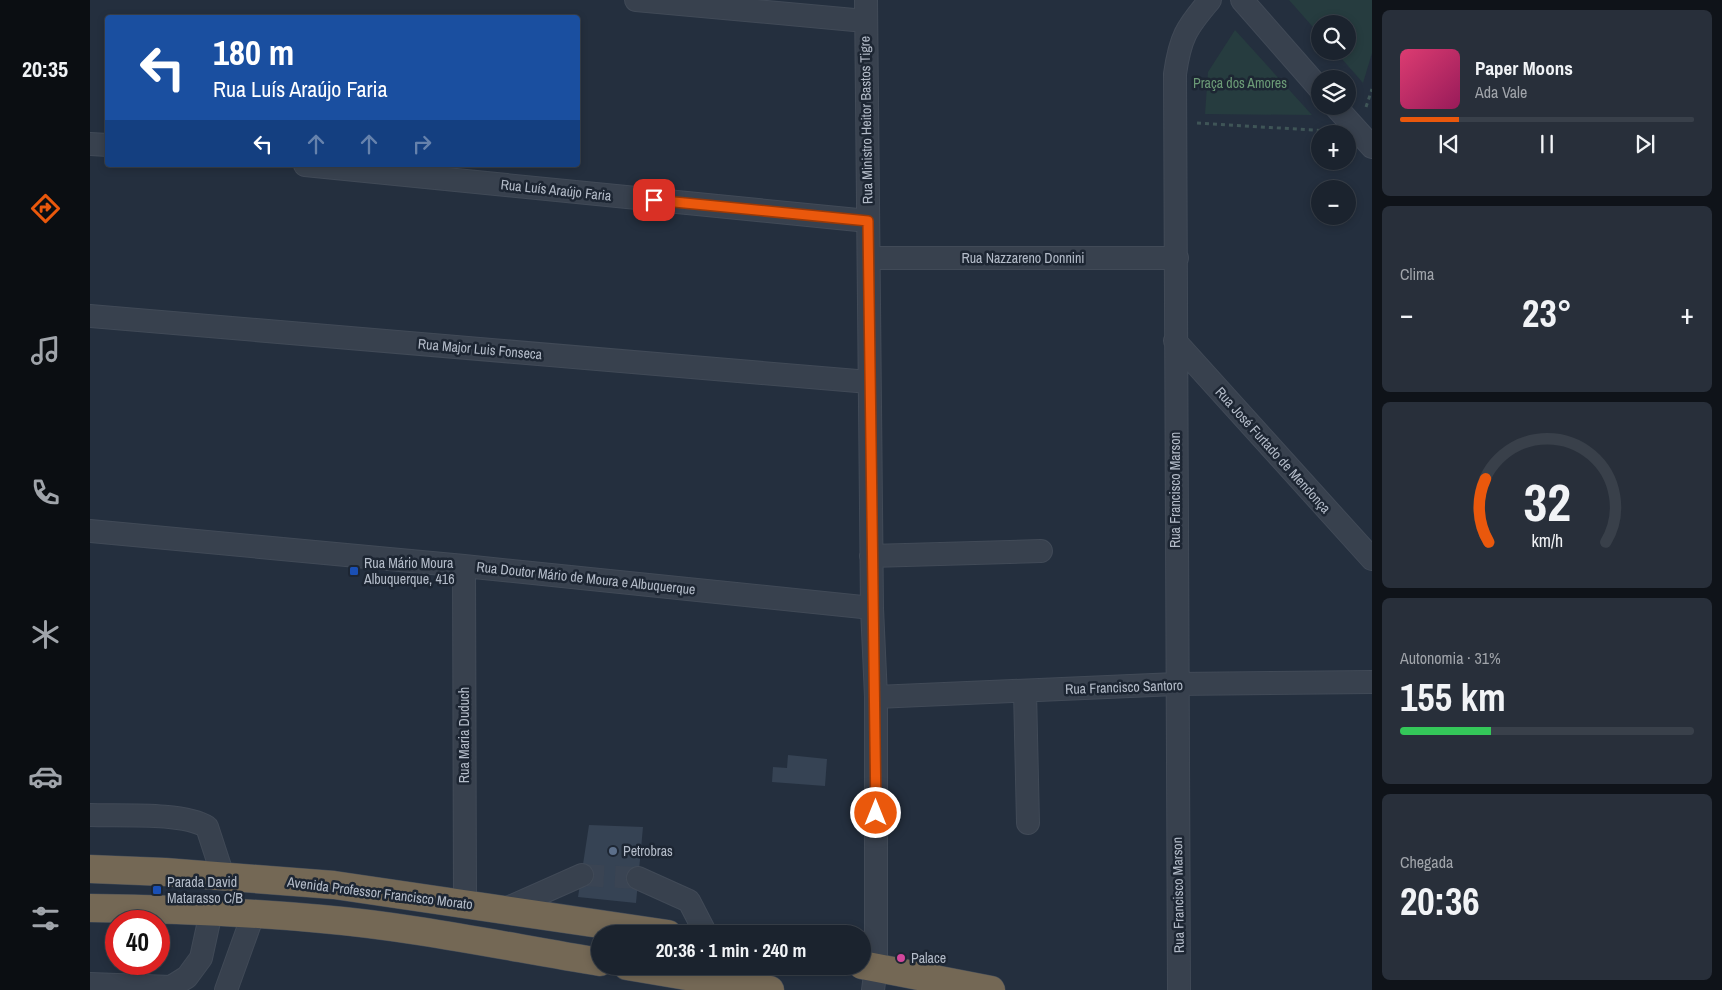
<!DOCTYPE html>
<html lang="pt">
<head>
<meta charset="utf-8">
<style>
  body { margin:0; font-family:"Archivo Narrow",sans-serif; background:#282f3a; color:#f1f3f6; height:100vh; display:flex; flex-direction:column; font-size:19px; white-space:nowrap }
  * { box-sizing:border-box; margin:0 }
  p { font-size:16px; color:#a0a4aa }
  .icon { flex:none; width:28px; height:28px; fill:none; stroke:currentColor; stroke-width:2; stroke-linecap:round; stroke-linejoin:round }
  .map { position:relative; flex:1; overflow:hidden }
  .details { display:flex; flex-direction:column; gap:10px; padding:10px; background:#0f1319; width:350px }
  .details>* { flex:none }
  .top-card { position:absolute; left:15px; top:15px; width:475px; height:152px; border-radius:5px; box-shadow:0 2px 8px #0003,0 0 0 1px #39404a; background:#1a4fa0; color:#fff; overflow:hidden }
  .tools { position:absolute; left:1221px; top:15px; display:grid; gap:10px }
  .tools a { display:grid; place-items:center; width:45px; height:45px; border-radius:50%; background:#1b232e; box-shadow:0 2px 8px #0003,0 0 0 1px #39404a; font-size:25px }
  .speed { position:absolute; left:15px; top:910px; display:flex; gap:10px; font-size:25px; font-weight:700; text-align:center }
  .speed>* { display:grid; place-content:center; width:65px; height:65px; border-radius:50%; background:#1b232e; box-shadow:0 2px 8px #0003,0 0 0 1px #39404a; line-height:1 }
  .speed .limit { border:8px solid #d22; background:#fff; color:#111 }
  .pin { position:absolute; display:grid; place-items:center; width:42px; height:42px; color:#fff; margin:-21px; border-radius:10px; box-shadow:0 2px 8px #0006 }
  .me { position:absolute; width:55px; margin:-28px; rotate:0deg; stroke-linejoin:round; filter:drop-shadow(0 0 4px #0008) }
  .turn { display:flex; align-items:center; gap:18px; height:105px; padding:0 25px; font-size:22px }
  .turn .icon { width:65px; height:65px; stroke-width:2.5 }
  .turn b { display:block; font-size:35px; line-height:42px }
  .lanes { display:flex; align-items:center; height:48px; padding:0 25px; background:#0003; justify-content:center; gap:25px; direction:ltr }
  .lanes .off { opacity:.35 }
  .big { font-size:38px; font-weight:700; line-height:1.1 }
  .details .widget { flex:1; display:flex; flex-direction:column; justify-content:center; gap:8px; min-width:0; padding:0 18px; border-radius:8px; background:#282f3a }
  .details .dial { align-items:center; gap:0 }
  .dial svg { height:130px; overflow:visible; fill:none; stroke:#39404a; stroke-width:7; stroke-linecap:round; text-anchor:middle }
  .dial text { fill:#f1f3f6; stroke:none }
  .song { display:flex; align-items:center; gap:15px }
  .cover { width:60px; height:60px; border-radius:8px; background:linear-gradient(135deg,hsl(340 70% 55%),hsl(330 70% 35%)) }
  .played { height:5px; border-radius:2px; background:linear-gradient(90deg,#ea580c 20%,#39404a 20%) }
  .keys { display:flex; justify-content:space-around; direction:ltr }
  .heat { display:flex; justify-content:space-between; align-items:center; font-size:28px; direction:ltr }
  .charge { height:8px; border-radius:4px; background:linear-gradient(90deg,#34c759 31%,#39404a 0) }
  .trip { position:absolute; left:501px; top:925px; width:280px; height:50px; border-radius:25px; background:#1b232e; box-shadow:0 2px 8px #0003,0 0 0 1px #39404a; font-weight:700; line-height:50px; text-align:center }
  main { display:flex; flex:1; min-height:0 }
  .dock { display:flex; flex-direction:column; width:90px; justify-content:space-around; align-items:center; background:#0b0e12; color:#a0a4aa }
  .dock .icon { width:35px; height:35px }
  .dock .current { color:#ea580c }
  .dock b { font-size:22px; color:#f1f3f6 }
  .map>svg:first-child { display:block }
  .green { fill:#263c3f }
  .building { fill:#364354 }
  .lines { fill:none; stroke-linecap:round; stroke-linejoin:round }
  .minor-tunnel { stroke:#3a4453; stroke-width:22; stroke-dasharray:22 11; stroke-linecap:butt }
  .minor-casing { stroke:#414a57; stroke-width:24 }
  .highway-casing { stroke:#434c59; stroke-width:29 }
  .path { stroke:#3f5557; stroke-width:3; stroke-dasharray:4 4; stroke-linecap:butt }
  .minor { stroke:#38414e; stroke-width:22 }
  .highway { stroke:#746855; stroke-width:28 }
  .route-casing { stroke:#983908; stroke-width:12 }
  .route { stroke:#ea580c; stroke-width:9 }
  .transit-dot { fill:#1a4fb4; stroke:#1d2633; stroke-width:2 }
  .service-dot { fill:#5c6f8a; stroke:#1d2633; stroke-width:2 }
  .hotel-dot { fill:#d1479c; stroke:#1d2633; stroke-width:2 }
  .labels { text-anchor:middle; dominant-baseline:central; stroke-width:5; stroke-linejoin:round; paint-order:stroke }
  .park-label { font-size:14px; fill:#6b9a76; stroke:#1d2633 }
  .street-label { font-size:14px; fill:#b4bcc9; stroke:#1d2633 }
  .poi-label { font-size:14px; fill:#b4bcc9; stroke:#1d2633; text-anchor:start }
</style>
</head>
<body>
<main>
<nav class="dock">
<b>20:35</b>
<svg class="icon current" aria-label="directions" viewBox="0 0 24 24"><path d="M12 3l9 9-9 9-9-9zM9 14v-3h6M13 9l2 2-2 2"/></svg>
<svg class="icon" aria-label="music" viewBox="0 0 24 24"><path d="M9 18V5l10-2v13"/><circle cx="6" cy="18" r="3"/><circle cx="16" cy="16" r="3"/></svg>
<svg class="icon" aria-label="phone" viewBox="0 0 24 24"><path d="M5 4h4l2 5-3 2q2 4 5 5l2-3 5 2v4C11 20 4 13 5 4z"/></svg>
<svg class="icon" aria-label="climate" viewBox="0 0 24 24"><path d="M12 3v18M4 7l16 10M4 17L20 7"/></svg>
<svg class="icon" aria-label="car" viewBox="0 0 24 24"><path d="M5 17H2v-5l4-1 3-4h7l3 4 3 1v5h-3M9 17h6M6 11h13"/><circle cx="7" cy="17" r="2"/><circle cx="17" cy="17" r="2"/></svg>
<svg class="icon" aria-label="filters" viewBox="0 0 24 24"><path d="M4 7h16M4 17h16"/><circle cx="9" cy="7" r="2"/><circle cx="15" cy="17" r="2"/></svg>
</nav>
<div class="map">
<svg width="1282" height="990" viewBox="0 0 1282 990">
  <rect width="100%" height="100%" fill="#242f3e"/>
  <!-- green -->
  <path class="green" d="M1199,0H1282V53L1273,83L1245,51H1258V24H1230V35Z
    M1145,30L1222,115L1115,114L1118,72Z"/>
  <!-- building -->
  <path class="building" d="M698,755L737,759L735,786L682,782L683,767L697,768Z
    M499,825L553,827L546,903L488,897Z"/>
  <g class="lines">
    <!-- minor-tunnel -->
    <path class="minor-tunnel" d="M492,875L548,878"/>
    <defs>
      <path id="minor" d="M546,0L775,21
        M776,0L782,608L786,697V967L783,990
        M1152,0L1230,89
        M1245,106L1282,147
        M0,144L18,145
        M215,165L778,221
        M780,258H1087
        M0,316L779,382
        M1085,341L1282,559
        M0,531L374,566L782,608
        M781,556L951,551
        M374,566L375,904
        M935,691L938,823
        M786,697L1086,684L1282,682
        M0,815C29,816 94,812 117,827L133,876
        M548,878L599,901L616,934
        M413,910L492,875
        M0,984L81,987L97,977L111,958L121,912
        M136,990L163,915
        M1089,990L1085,74C1090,38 1096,28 1120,0"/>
      <path id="highway" d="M0,869L75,872L244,885L578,934
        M0,908C77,909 155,912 232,919C325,927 418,947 510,962
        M772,965L901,990
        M537,966L680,990"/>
    </defs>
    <!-- minor casing -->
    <use href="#minor" class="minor-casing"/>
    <!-- highway casing -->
    <use href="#highway" class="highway-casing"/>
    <!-- path -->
    <path class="path" d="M1276,107L1282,89
      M1107,123L1238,131"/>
    <!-- minor -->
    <use href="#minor" class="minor"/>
    <!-- highway -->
    <use href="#highway" class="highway"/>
  </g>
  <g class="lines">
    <defs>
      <path id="route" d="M564,200L778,221L786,813"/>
    </defs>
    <!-- route casing -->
    <use href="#route" class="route-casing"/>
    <!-- route -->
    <use href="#route" class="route"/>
  </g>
  <!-- markers -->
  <g class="transit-dot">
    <rect x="259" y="566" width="10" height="10" rx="2.5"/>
    <rect x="62" y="885" width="10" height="10" rx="2.5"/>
  </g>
  <circle class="service-dot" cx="523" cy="851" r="5"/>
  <circle class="hotel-dot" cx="811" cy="958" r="5"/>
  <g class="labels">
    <!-- park labels -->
    <g class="park-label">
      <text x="1150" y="83">Praça dos Amores</text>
    </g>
    <!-- street labels -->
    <g class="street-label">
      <text transform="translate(776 120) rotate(-91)">Rua Ministro Heitor Bastos Tigre</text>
      <text transform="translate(466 190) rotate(6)">Rua Luís Araújo Faria</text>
      <text x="933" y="258">Rua Nazzareno Donnini</text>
      <text transform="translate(390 349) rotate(5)">Rua Major Luis Fonseca</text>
      <text transform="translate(1183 450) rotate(48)">Rua José Furtado de Mendonça</text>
      <text transform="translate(1085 490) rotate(-90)">Rua Francisco Marson</text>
      <text transform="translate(496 578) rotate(6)">Rua Doutor Mário de Moura e Albuquerque</text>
      <text transform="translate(1034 687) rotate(-2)">Rua Francisco Santoro</text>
      <text transform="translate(374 735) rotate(-90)">Rua Maria Duduch</text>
      <text transform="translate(290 893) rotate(7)">Avenida Professor Francisco Morato</text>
      <text transform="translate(1088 895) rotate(-91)">Rua Francisco Marson</text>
    </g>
    <!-- poi labels -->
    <g class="poi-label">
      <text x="274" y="563">Rua Mário Moura<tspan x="274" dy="16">Albuquerque, 416</tspan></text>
      <text x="533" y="851">Petrobras</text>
      <text x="77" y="882">Parada David<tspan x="77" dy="16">Matarasso C/B</tspan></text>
      <text x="821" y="958">Palace</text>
    </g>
  </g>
</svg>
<div class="tools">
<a><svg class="icon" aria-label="search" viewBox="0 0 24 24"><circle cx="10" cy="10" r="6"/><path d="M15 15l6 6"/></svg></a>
<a><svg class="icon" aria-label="layers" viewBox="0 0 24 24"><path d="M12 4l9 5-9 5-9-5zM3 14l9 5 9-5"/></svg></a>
<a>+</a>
<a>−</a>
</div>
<div class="speed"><div class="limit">40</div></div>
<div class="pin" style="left:564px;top:200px;background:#d93025"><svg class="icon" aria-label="arrive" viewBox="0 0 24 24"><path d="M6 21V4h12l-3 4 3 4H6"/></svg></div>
<svg class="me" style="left:786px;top:813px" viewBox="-20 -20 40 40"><circle r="17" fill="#ea580c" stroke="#fff" stroke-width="3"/><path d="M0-11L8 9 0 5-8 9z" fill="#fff"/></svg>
<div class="trip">20:36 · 1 min · 240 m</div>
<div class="top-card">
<div class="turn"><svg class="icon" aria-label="left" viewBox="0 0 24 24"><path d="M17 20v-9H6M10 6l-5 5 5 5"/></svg><div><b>180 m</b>Rua Luís Araújo Faria</div></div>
<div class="lanes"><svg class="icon" aria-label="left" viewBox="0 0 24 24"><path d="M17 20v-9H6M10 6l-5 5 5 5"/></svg><svg class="icon off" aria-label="ahead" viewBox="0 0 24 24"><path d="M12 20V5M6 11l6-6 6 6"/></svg><svg class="icon off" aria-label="ahead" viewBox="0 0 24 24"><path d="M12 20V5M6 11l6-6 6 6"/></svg><svg class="icon off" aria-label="right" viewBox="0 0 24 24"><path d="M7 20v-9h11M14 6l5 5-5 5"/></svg></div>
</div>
</div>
<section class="details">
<div class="widget">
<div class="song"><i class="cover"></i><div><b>Paper Moons</b><p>Ada Vale</p></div></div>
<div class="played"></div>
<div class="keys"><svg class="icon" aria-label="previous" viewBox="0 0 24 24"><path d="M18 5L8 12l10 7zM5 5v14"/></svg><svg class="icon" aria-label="pause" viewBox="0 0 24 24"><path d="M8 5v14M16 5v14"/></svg><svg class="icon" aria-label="next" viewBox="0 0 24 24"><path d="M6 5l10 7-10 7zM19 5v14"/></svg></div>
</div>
<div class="widget"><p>Clima</p>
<div class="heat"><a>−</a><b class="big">23°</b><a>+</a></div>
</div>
<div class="widget dial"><svg viewBox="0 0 100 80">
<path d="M14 69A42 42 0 1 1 86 69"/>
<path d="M14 69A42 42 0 0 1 12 30" stroke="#ea580c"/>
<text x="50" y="56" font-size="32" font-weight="700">32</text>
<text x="50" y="72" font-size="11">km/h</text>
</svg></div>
<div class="widget"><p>Autonomia · 31%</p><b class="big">155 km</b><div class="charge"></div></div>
<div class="widget"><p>Chegada</p><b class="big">20:36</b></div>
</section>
</main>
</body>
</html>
